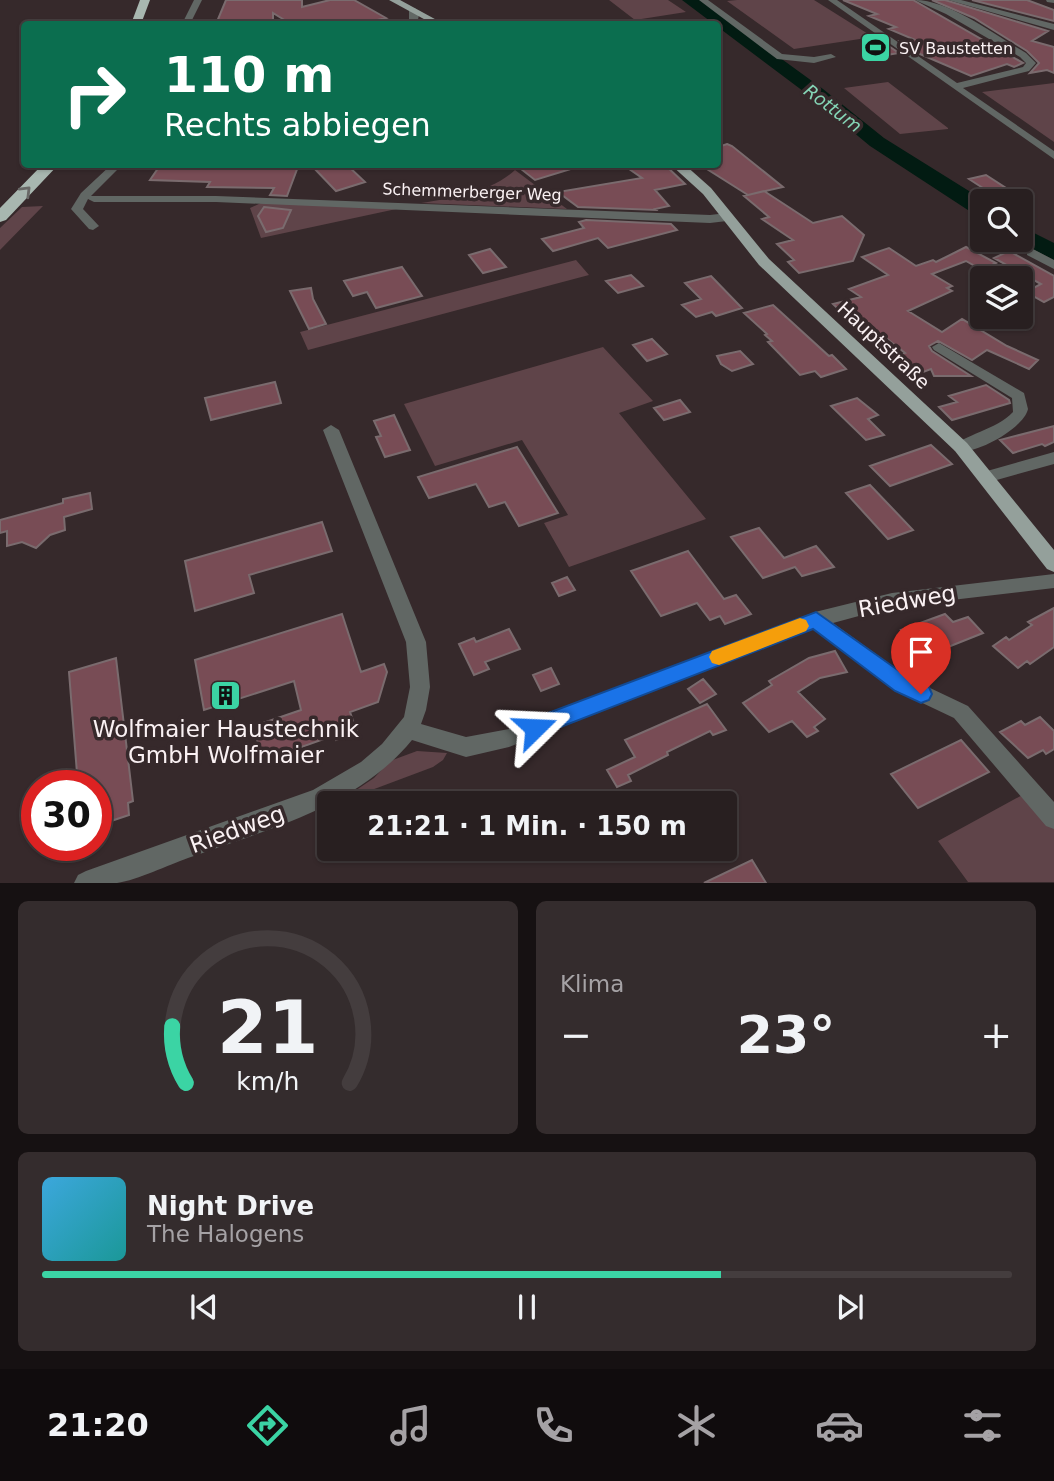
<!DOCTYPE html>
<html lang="de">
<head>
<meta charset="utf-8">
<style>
  body { margin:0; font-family:"DejaVu Sans",sans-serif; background:#342c2d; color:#f1f3f6; height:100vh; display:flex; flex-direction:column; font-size:26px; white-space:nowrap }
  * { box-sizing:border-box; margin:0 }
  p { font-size:23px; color:#a5a2a5 }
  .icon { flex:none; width:38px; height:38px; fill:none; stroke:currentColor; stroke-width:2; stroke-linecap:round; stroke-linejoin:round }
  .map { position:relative; height:883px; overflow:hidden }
  .sheet { display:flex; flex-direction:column; gap:18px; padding:18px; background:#161112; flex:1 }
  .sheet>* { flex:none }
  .guide { position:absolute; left:21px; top:21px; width:700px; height:147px; border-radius:7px; box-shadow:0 2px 5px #0004,0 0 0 2px #443d3e; background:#0b6e4f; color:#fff; overflow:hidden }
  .buttons { position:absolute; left:970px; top:189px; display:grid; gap:14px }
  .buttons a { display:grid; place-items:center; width:63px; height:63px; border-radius:7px; background:#281f20; box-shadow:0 2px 5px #0004,0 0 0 2px #443d3e; font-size:35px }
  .speed { position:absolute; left:21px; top:770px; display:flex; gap:14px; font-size:35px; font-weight:700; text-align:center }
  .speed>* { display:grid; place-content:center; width:91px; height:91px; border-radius:50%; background:#281f20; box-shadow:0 2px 5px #0004,0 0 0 2px #443d3e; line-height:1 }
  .speed .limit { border:10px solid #d22; background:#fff; color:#111 }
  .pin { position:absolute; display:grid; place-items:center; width:60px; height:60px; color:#fff; margin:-72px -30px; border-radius:50% 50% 50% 0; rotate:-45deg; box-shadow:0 0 7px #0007 }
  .pin .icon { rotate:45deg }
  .me { position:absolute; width:77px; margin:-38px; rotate:69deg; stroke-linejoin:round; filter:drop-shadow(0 0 5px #0008) }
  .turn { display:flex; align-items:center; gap:24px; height:147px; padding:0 28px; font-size:32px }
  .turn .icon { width:91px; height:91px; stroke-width:2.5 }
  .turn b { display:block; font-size:49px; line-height:60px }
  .big { font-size:52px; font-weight:700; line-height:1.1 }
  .sheet .widget { flex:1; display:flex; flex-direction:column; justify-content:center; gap:10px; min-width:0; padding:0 24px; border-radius:10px; background:#342c2d }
  .sheet .dial { align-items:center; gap:0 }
  .dial svg { height:182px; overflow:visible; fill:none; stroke:#443d3e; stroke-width:7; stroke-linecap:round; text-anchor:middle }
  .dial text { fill:#f1f3f6; stroke:none }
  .song { display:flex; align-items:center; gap:21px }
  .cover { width:84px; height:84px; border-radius:10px; background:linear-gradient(135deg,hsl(200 70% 55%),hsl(180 70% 35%)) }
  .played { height:7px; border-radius:4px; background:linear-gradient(90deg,#3bd4a4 70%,#443d3e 70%) }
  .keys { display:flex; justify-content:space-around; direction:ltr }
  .heat { display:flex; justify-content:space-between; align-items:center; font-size:38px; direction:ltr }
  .sheet .tiles { flex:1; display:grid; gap:18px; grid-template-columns:1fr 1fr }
  .widget:last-child { grid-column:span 2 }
  .trip { position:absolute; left:317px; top:791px; width:420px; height:70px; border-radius:7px; background:#281f20; box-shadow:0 2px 5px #0004,0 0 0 2px #443d3e; font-weight:700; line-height:70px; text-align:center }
  .tabs { display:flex; height:112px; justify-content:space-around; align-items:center; background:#100c0d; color:#a5a2a5 }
  .tabs .icon { width:49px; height:49px }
  .tabs .active { color:#3bd4a4 }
  .tabs b { font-size:32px; color:#f1f3f6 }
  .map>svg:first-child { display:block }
  .green { fill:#5f4449 }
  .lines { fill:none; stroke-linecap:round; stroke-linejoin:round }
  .river { fill:#021b12; fill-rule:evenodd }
  .building { fill:#784c55; stroke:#7a6b6e; stroke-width:2 }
  .minor { fill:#616764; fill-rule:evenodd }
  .major { fill:#94a09b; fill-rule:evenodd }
  .highway { fill:#a8b7b0; fill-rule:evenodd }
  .oneway { stroke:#696967 }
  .route { fill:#1a73e8; stroke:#114b97; stroke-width:2 }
  .slow { fill:#f59e0b }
  .labels { text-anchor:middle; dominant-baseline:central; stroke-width:7; stroke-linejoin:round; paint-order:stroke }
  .far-poi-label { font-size:16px; fill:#faf1f3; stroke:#36292b; text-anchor:start }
  .far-street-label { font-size:16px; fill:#faf1f3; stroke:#36292b }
  .far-water-label { font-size:18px; font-style:italic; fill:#85d5b6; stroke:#36292b }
  .street-label { font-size:19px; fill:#faf1f3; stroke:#36292b }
  .near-street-label { font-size:23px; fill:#faf1f3; stroke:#36292b }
  .near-poi-label { font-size:23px; fill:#faf1f3; stroke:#36292b }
</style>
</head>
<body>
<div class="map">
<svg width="1054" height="883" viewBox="0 0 1054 883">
  <rect width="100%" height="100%" fill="#36292b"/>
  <!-- green -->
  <path class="green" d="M609,0H668L686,12L635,20Z
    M737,0H814L873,37L794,49L727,1Z
    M888,82L948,128V129L900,134L844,88Z
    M1054,83V142L982,92Z
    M515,170L567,209L421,203C452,198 491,192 515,170Z
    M263,202L401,208L261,238L250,208Z
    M43,206L0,250V228L22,207Z
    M576,260L589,275L308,350L300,332Z
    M603,347L653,401L619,413L706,519L569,567L544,523L568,515L522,440L435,466L404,404Z
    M417,751L447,753L443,760L433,767L337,803L374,778L390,761Z
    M1026,793L1054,825V882H968L938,841Z"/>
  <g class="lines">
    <!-- river -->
    <path class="river" d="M682,0H700L823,89L884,138L985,201H982V216L974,214L870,146L811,97Z
      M1020,226L1054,243V260L1015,240H1020Z"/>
  </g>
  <!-- building -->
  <path class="building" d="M226,0H302V7L330,0H354L386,18L360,24H291L273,13V24H216Z
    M843,0H913L1023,63L1014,67L1007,64L971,76L920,54L900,41L913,39L889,29L896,27L869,16L877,14Z
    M932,0H945L1048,31L1032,41L1054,47V73L1047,70L1030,73L1039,63L1027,51L974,18Z
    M972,0H1027L1054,10V21Z
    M884,43L899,53L881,56L865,46Z
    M727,144L732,146L783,187L748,195L699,164H718V147Z
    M161,164H299L287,196L270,195L274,188L207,187L210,182L150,180Z
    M310,164H346L365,182L336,191Z
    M537,164H574V168L535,180L521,169Z
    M622,164H664L685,184L655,190L669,206L655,209L656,210L578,207L558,192L642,178Z
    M986,175L1026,201H1003L969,179Z
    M764,191L813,223L842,216L864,235L853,261L799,273L788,262L794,260L777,244L793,240L762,219L769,217L744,196Z
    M264,207L291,210L283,228L266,232L258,216Z
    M586,220L671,224L677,230L608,248L598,238L553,251L542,239L584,228L579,222Z
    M966,247L996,263L982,270L966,261L932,274L952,286L947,288L952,291L908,311L942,332L962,319L1007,346L1038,360L1029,369L987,350L972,360L938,341L929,346L932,351L971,376H934L931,369L912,376L890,358L905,353L881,334L868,337L833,304L861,297L849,289L888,275L862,257L889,248L916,266L933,260L936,262Z
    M490,249L506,267L483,273L469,255Z
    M1009,251L1054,276V297L1044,302L1026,292L1041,284L994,258Z
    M402,267L422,296L376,308L367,292L353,296L344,281Z
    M631,275L643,286L618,293L606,281Z
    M711,276L742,308L716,316L712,312L696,317L682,305L701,299L685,283Z
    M311,288L313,299L326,324L309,329L290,291Z
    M773,305L829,356L832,355L846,369L821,377L815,371L800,375L768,342L772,341L765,335L767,334L744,313Z
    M652,339L667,354L647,361L633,345Z
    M740,351L753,364L732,371L721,364L717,356Z
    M275,382L281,403L211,420L205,398Z
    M986,385L1009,400L1010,403L952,420L939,407L957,402L949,396Z
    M857,398L878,415L868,419L884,435L866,440L831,406Z
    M680,400L690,412L664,420L654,408Z
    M394,415L410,450L385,457L376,437L381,436L374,421Z
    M1054,426V442L1045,446L1042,444L1013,453L1000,440Z
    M931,445L952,464L890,486L870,466Z
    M517,447L558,513L519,526L505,502L489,507L476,484L429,498L418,477Z
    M870,485L913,530L888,539L846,493Z
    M90,493L92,509L64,517L65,530L50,535L36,548L22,542L7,546V531L0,533V520L63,503V499Z
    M322,522L332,551L249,575L254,593L195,611L185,561Z
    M759,528L784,558L816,546L834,567L802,576L795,567L763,578L731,537Z
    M688,551L724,599L736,595L751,614L725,624L720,616L710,620L697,603L661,616L631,571Z
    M567,577L575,590L559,596L552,583Z
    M1054,608V647L1030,664L1027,661L1018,668L993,646L1006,637L1009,640L1032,625L1028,622Z
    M342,614L361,672L384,664L387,672L378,702L350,712L357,732L336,740L335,735L262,761L254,726L301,710L294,681L204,710L195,660Z
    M945,614L953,622L968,617L983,633L923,657L901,630Z
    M509,629L520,649L485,662L489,669L474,675L459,644L474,638L476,642Z
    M835,651L847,672L820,678L798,692L825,719L814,727L818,731L807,737L792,721L769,732L743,703L772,685L769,681L809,658Z
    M116,658L133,801L128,803L129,815L96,826V786H78L69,672Z
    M551,668L559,684L541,691L533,675Z
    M703,679L716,694L700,703L688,689Z
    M707,704L726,730L713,735L710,731L667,752L668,755L628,775L631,781L617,787L607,770L635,757L625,740Z
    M1040,717L1054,731V749L1046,754L1043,750L1028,758L1000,732L1021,721L1025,725Z
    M961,740L989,772L918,808L891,774Z
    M752,860L766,883H704Z"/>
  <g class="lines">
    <!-- minor -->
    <path class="minor" d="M194,0H202L190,24H182Z
      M699,0H708L782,54L814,57L831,54L836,57L814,63L777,59Z
      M828,0H837L957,83L1023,67L1026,63L1020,57L946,14L915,0C950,0 996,36 1026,53L1036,63L1029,71L963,88L1054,151V159Z
      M948,0H961L1054,24V30Z
      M1046,0H1054V3L1047,2Z
      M409,8H415L419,15L417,24H409Z
      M112,164H123L91,196H216L710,215L727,213L733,217L727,221L710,223L216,202H94L88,199L83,209L99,226L93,230L89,229L71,209L81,193Z
      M1031,248L1054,260V269L1027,255V249Z
      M939,343L1024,393L1028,409C1024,428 975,456 955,451L953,447C963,435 996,430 1013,412L1012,398L934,350L932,347Z
      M331,425L339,430L426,642L430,687L426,710L421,724L466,737L509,729L815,612L892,593L1054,574V588L892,607L833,623L909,678L968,706L1054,802V829L1046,826L954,718L895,690L813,629L509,747L466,757L412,740C356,808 268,829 188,858C168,865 138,880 117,883C103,883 88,883 74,883L78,875L86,871L313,790L361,762L382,744L404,717L410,687L406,642L323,430Z
      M1054,452V464L986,483L978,477L980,473Z"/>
    <!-- major -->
    <path class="major" d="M389,0H400L444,24H433Z
      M670,164H684L711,188L769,259L967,443L1054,550V572L1047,569L955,451L759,265L703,194Z"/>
    <!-- highway -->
    <path class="highway" d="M140,0H150L141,24H131Z
      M43,164H59L6,220L0,222V208Z"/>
  </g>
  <!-- one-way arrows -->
  <defs><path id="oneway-chevron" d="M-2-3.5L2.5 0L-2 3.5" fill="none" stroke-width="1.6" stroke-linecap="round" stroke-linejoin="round" transform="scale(1.75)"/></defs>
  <use class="oneway" href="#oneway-chevron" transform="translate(26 191) rotate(-45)"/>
  <!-- route -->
  <path class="route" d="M816,612L909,678L929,687L932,694L929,700L921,703L895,691L813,629L535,737L527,734L524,728L527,721Z"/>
  <!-- slow -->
  <path class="slow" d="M800,618L806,620L809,626L806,631L719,665L712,663L709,657L712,651Z"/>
  <!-- icons -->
  <defs>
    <symbol id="stadium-square" viewBox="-11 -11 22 22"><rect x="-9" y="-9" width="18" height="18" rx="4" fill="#3bd4a4" stroke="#36292b"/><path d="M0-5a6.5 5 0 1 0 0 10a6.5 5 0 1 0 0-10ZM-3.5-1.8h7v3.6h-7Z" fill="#111"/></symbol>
    <symbol id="building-square" viewBox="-11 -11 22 22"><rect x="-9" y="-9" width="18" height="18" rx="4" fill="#3bd4a4" stroke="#36292b"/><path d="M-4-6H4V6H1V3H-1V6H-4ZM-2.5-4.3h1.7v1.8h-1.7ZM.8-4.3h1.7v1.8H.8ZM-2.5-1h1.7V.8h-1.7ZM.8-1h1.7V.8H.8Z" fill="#111"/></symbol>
  </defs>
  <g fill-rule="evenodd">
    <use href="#stadium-square" x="858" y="30" width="35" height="35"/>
    <use href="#building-square" x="208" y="678" width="35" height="35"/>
  </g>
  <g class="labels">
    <!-- far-poi labels -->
    <g class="far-poi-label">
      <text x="899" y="48">SV Baustetten</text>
    </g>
    <!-- far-street labels -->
    <g class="far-street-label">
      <text transform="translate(472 192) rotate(2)">Schemmerberger Weg</text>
    </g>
    <!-- far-water labels -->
    <g class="far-water-label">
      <text transform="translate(833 108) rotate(37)">Rottum</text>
    </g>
    <!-- street labels -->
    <g class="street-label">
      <text transform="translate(884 345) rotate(43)">Hauptstraße</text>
    </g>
    <!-- near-street labels -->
    <g class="near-street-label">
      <text transform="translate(907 601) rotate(-10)">Riedweg</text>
      <text transform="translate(237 829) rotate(-20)">Riedweg</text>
    </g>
    <!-- near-poi labels -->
    <g class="near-poi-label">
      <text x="226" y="729">Wolfmaier Haustechnik<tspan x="226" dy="26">GmbH Wolfmaier</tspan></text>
    </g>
  </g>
</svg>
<div class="buttons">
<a><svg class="icon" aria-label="search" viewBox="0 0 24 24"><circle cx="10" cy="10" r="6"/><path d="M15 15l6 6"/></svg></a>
<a><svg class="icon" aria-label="layers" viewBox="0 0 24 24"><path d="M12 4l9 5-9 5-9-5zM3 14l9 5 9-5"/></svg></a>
</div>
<div class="speed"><div class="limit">30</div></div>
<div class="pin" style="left:921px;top:694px;background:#d93025"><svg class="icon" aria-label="arrive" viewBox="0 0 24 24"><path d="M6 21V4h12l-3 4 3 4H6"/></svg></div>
<svg class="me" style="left:535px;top:728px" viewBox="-20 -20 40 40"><path d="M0-17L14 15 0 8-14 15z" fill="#1a73e8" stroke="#fff" stroke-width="4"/></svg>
<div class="trip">21:21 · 1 Min. · 150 m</div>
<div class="guide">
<div class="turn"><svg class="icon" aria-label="right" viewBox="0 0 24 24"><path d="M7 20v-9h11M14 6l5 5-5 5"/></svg><div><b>110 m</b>Rechts abbiegen</div></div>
</div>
</div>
<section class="sheet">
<div class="tiles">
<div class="widget dial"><svg viewBox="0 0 100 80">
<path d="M14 69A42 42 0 1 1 86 69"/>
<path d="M14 69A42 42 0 0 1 8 44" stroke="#3bd4a4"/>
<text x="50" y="56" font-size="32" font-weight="700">21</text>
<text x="50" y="72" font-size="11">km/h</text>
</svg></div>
<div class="widget"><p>Klima</p>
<div class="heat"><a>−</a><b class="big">23°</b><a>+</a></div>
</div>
<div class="widget">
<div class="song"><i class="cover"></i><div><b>Night Drive</b><p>The Halogens</p></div></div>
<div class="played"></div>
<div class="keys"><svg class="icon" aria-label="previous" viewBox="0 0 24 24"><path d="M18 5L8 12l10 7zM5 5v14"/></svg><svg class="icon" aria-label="pause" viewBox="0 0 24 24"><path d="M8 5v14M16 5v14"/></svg><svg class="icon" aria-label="next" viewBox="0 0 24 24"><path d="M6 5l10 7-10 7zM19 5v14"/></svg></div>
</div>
</div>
</section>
<nav class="tabs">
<b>21:20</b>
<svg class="icon active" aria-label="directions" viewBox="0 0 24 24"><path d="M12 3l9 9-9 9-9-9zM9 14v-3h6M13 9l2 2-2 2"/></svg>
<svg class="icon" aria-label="music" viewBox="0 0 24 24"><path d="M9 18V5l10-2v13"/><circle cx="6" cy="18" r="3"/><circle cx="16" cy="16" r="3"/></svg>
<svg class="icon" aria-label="phone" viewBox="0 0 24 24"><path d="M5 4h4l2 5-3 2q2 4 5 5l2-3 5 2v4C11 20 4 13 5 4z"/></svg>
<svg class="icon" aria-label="climate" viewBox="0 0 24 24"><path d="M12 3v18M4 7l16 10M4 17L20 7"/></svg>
<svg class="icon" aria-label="car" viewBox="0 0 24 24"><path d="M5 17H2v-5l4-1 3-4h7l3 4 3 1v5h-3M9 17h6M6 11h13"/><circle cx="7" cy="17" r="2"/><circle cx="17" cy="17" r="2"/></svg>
<svg class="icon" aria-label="filters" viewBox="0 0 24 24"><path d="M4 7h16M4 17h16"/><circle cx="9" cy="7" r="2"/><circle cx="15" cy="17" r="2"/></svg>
</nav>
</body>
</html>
